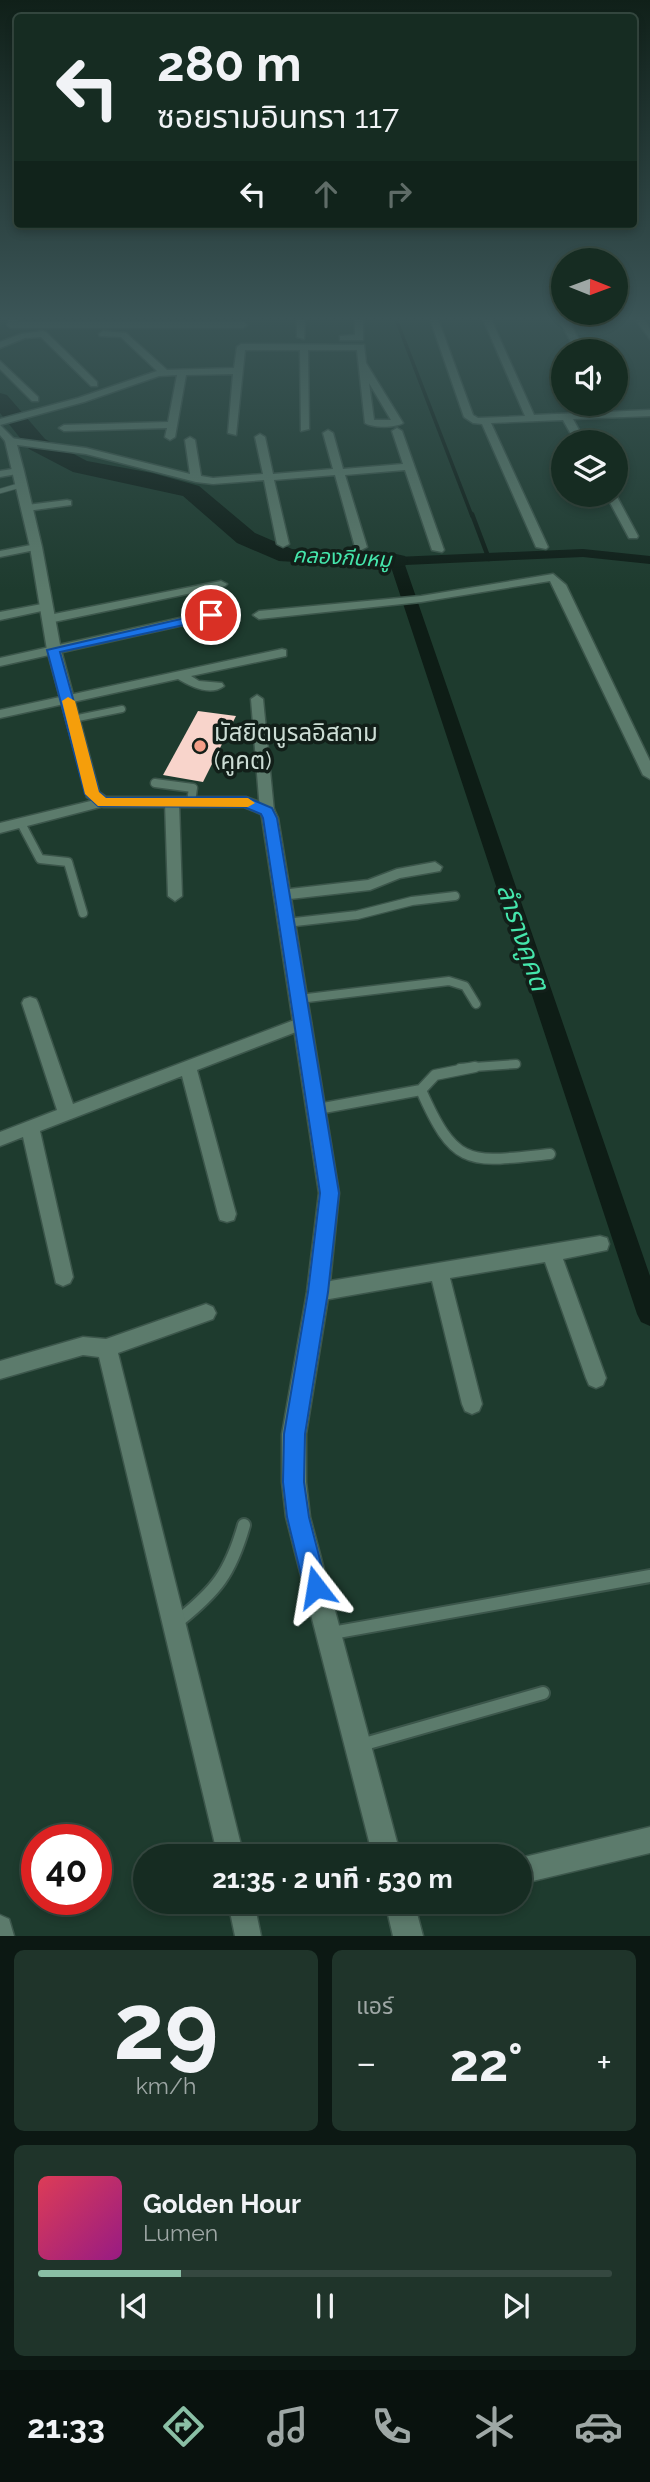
<!DOCTYPE html>
<html lang="th">
<head>
<meta charset="utf-8">
<style>
  body { margin:0; font-family:Raleway,"Noto Sans Thai",sans-serif; background:#1f342a; color:#f1f3f6; height:100vh; display:flex; flex-direction:column; font-size:26px; white-space:nowrap }
  * { box-sizing:border-box; margin:0 }
  p { font-size:23px; color:#9ea7a5 }
  .icon { flex:none; width:38px; height:38px; fill:none; stroke:currentColor; stroke-width:2; stroke-linecap:round; stroke-linejoin:round }
  .map { position:relative; height:1936px; overflow:hidden }
  .details { display:flex; flex-direction:column; gap:14px; padding:14px; background:#0c1813; flex:1 }
  .details>* { flex:none }
  .guide { position:absolute; left:14px; top:14px; width:623px; height:214px; border-radius:7px; box-shadow:0 4px 10px #0003,0 0 0 2px #354840; background:#162c22; color:#f1f3f6; overflow:hidden }
  .needle { width:46px; rotate:91deg }
  .fabs { position:absolute; left:551px; top:248px; display:grid; gap:14px }
  .fabs a { display:grid; place-items:center; width:77px; height:77px; border-radius:50%; background:#162c22; box-shadow:0 4px 10px #0003,0 0 0 2px #354840; font-size:35px }
  .speed { position:absolute; left:21px; top:1824px; display:flex; gap:14px; font-size:35px; font-weight:700; text-align:center }
  .speed>* { display:grid; place-content:center; width:91px; height:91px; border-radius:50%; background:#162c22; box-shadow:0 4px 10px #0003,0 0 0 2px #354840; line-height:1 }
  .speed .limit { border:10px solid #d22; background:#fff; color:#111 }
  .pin { position:absolute; display:grid; place-items:center; width:60px; height:60px; color:#fff; margin:-30px; border:4px solid #fff; border-radius:50%; box-shadow:0 2px 7px #0007 }
  .me { position:absolute; width:77px; margin:-38px; rotate:346deg; stroke-linejoin:round; filter:drop-shadow(0 0 5px #0008) }
  .turn { display:flex; align-items:center; gap:24px; height:147px; padding:0 28px; font-size:32px }
  .turn .icon { width:91px; height:91px; stroke-width:2.5 }
  .turn b { display:block; font-size:49px; line-height:60px }
  .lanes { display:flex; align-items:center; height:66px; padding:0 28px; background:#0003; justify-content:center; gap:35px; direction:ltr }
  .lanes .off { opacity:.35 }
  .big { font-size:52px; font-weight:700; line-height:1.1 }
  .details .widget { flex:1; display:flex; flex-direction:column; justify-content:center; gap:10px; min-width:0; padding:0 24px; border-radius:10px; background:#1f342a }
  .details .dial { align-items:center; gap:0 }
  .dial b { font-size:91px; line-height:1 }
  .song { display:flex; align-items:center; gap:21px }
  .cover { width:84px; height:84px; border-radius:10px; background:linear-gradient(135deg,hsl(350 70% 55%),hsl(310 70% 35%)) }
  .played { height:7px; border-radius:4px; background:linear-gradient(90deg,#8abfa5 25%,#354840 25%) }
  .keys { display:flex; justify-content:space-around; direction:ltr }
  .heat { display:flex; justify-content:space-between; align-items:center; font-size:38px; direction:ltr }
  .details .tiles { flex:1; display:grid; gap:14px; grid-template-columns:1fr 1fr }
  .widget:last-child { grid-column:span 2 }
  .trip { position:absolute; left:133px; top:1844px; width:399px; height:70px; border-radius:35px; background:#162c22; box-shadow:0 4px 10px #0003,0 0 0 2px #354840; font-weight:700; line-height:70px; text-align:center }
  .menu { display:flex; height:112px; justify-content:space-around; align-items:center; background:#09120e; color:#9ea7a5 }
  .menu .icon { width:49px; height:49px }
  .menu .on { color:#8abfa5 }
  .menu b { font-size:32px; color:#f1f3f6 }
  .map>svg:first-child { display:block }
  .lines { fill:none; stroke-linecap:round; stroke-linejoin:round }
  .stream-far1 { stroke:#0e1d16; stroke-width:3.5 }
  .stream { stroke:#0e1d16; stroke-width:4.5 }
  .canal { fill:#0e1d16; fill-rule:evenodd }
  .river { fill:#0e1d16; fill-rule:evenodd }
  .building { fill:#f8d4cb }
  .service-far4-casing { stroke:#3c564b; stroke-width:6 }
  .service-far3-casing { stroke:#3c564b; stroke-width:9 }
  .service-far2-casing { stroke:#3c564b; stroke-width:11 }
  .service-far1-casing { stroke:#3c564b; stroke-width:13 }
  .service-casing { stroke:#3c564b; stroke-width:16 }
  .minor-casing { stroke:#3c564b; stroke-width:3 }
  .tertiary-casing { stroke:#3c564b; stroke-width:3 }
  .service-far4 { stroke:#5c7b6c; stroke-width:4.5 }
  .service-far3 { stroke:#5c7b6c; stroke-width:6 }
  .service-far2 { stroke:#5c7b6c; stroke-width:8 }
  .service-far1 { stroke:#5c7b6c; stroke-width:10 }
  .service { stroke:#5c7b6c; stroke-width:12 }
  .minor { fill:#5c7b6c; fill-rule:evenodd }
  .tertiary { fill:#5c7b6c; fill-rule:evenodd }
  .route { fill:#1a73e8; stroke:#114b97; stroke-width:2 }
  .slow { fill:#f59e0b }
  .poi-dot { fill:#f49e88; stroke:#121f19; stroke-width:2.5 }
  .labels { text-anchor:middle; dominant-baseline:central; stroke-width:7; stroke-linejoin:round; paint-order:stroke }
  .far-water-label { font-size:21px; font-style:italic; fill:#45e6ac; stroke:#121f19 }
  .poi-label { font-size:24px; fill:#ccddd5; stroke:#121f19; text-anchor:start }
  .water-label { font-size:26px; font-style:italic; fill:#45e6ac; stroke:#121f19 }
</style>
</head>
<body>
<div class="map">
<svg width="650" height="1936" viewBox="0 0 650 1936">
  <rect width="100%" height="100%" fill="#1e3b2e"/>
  <g class="lines">
    <!-- stream-far1 -->
    <path class="stream-far1" d="M396,319L472,516"/>
    <!-- stream -->
    <path class="stream" d="M472,514L489,559"/>
    <!-- canal -->
    <path class="canal" d="M583,549L650,556V564L583,557L405,565L650,1276V1326L641,1322L637,1314L389,561L396,557Z"/>
    <!-- river -->
    <path class="river" d="M0,393L7,395L45,439L87,461L152,473L199,486L255,533L292,549L396,554L405,556L408,561L405,566L396,568L279,561L237,543L183,496L73,472L29,449L0,413Z"/>
  </g>
  <!-- building -->
  <path class="building" d="M198,711L236,716L203,782L163,775Z"/>
  <g class="lines">
    <defs>
      <path id="service-far4" d="M0,491L21,485"/>
      <path id="service-far3" d="M73,719L122,709"/>
      <path id="service-far2" d="M155,783L193,788L191,802
        M21,823L40,859L68,862L83,913
        M286,923L357,915L412,901L455,896
        M299,999L449,981L465,986L476,1004
        M460,1068L516,1064"/>
      <path id="service-far1" d="M421,1090C456,1170 470,1162 550,1154
        M318,1109L421,1090L435,1075L475,1067"/>
      <path id="service" d="M177,1622C216,1591 230,1574 244,1525
        M332,1633L650,1576
        M361,1745L543,1693"/>
      <path id="minor" d="M10,319H18L17,322H243L247,325L243,328H11L7,325Z
        M297,319H305L304,339L297,337Z
        M355,319H363V340H340V336L355,335Z
        M430,319H438L473,415L478,418L525,416L483,319H491L534,415L650,410V416L573,419L586,443H576L563,420L491,423L548,547L546,549L536,547L482,424L473,423L464,417Z
        M559,319H568L585,352H576Z
        M635,319H644L650,329V339Z
        M42,331L46,332L97,382V386H91L41,337L25,338L0,348V342L21,334Z
        M103,331L126,333L167,370L234,368L237,347L241,344L364,345L366,363L403,423C395,428 373,428 365,423L357,350H308L309,429L301,431L300,350H245L236,435L228,433L233,374L186,375L175,437L170,440L165,437L167,428L64,431L59,428L64,425L168,422L177,375L159,376L84,402L0,425V419L78,398L157,371L121,337L100,336L99,334ZM369,383L391,420H374Z
        M0,361L38,397V401H32L0,369Z
        M397,428L402,431L444,550L442,552L432,550L405,470L345,475L367,547L361,550L355,547L335,475L274,480L289,544L283,547L277,544L264,480L213,484L196,482L86,454L10,444L5,441L10,438L86,448L190,474L185,440L190,437L195,440L201,476L213,478L263,474L255,437L260,434L265,437L273,474L333,469L323,433L328,430L333,433L343,469L403,464L392,431Z
        M18,468L22,469V473L0,477V471Z
        M606,495H616L638,536L637,538H629Z
        M67,500L71,501V505L27,511L22,508L27,505Z
        M36,544L40,545V549L0,557V551Z
        M553,574L566,585L650,761V779L643,775L550,581L421,602L259,619L253,615L259,611L421,596Z
        M221,581L227,584L225,586L49,623L43,619L49,615Z
        M47,603L51,605V609L0,620V612Z
        M211,611L217,615L215,618L0,666V658Z
        M282,649L286,650V656L191,676L199,681L222,683L224,686C211,696 191,687 178,679L0,718V710Z
        M257,695L263,699L274,811L267,816L260,811L251,699Z
        M103,798L108,799L110,802L108,805L0,833V823Z
        M172,798L179,802L182,896L175,901L168,896L165,802Z
        M435,862L442,867L440,871L400,878L370,890L281,900L274,895L281,890L368,880L397,869Z
        M30,997L36,999L38,1003L73,1104L297,1019H309L311,1023L309,1027L197,1070L236,1214L234,1220L227,1222L220,1220L218,1214L182,1076L40,1131L73,1277L70,1283L63,1286L56,1283L23,1137L0,1146V1132L57,1110L22,1003L24,999Z
        M600,1236L607,1238L609,1244L607,1250L563,1259L606,1378L603,1385L596,1388L589,1385L586,1378L545,1262L450,1278L482,1404L479,1411L472,1414L465,1411L462,1404L432,1281L318,1301L311,1298L308,1292L311,1286L318,1283Z
        M206,1304L213,1307L216,1313L213,1319L118,1353L244,1857H218L99,1357L83,1355L0,1379V1361L83,1337L106,1339Z
        M650,1827V1853L520,1884V1858Z
        M228,1902H254L261,1936H235Z
        M0,1915L9,1919L14,1936H0Z"/>
      <path id="tertiary" d="M0,425L16,441L24,471L42,547L61,650L99,792L106,797H246L273,807L278,818L339,1193L329,1292L306,1434V1482L310,1517L401,1857H373L286,1517L282,1482V1434L307,1292L319,1193L262,818L261,814L244,807H103L87,797L47,650L30,547L5,441L0,435Z
        M385,1902H414L423,1936H393Z"/>
    </defs>
    <!-- service-far4 casing -->
    <use href="#service-far4" class="service-far4-casing"/>
    <!-- service-far3 casing -->
    <use href="#service-far3" class="service-far3-casing"/>
    <!-- service-far2 casing -->
    <use href="#service-far2" class="service-far2-casing"/>
    <!-- service-far1 casing -->
    <use href="#service-far1" class="service-far1-casing"/>
    <!-- service casing -->
    <use href="#service" class="service-casing"/>
    <!-- minor casing -->
    <use href="#minor" class="minor-casing"/>
    <!-- tertiary casing -->
    <use href="#tertiary" class="tertiary-casing"/>
    <!-- service-far4 -->
    <use href="#service-far4" class="service-far4"/>
    <!-- service-far3 -->
    <use href="#service-far3" class="service-far3"/>
    <!-- service-far2 -->
    <use href="#service-far2" class="service-far2"/>
    <!-- service-far1 -->
    <use href="#service-far1" class="service-far1"/>
    <!-- service -->
    <use href="#service" class="service"/>
    <!-- minor -->
    <use href="#minor" class="minor"/>
    <!-- tertiary -->
    <use href="#tertiary" class="tertiary"/>
  </g>
  <!-- sky -->
  <linearGradient id="sky" x2="0" y2="1"><stop stop-color="#102019"/><stop offset="0.54" stop-color="#3b5557"/><stop offset="1" stop-color="#3b5557" stop-opacity="0"/></linearGradient>
  <rect width="650" height="590" fill="url(#sky)"/>
  <!-- route -->
  <path class="route" d="M211,612L216,613V618L60,652L99,792L106,798L246,797L272,808L277,818L339,1193L328,1292L305,1434L304,1482L309,1517L327,1587L324,1595L316,1599L307,1595L304,1587L287,1517L283,1482L284,1434L308,1292L320,1193L263,818L261,814L244,807L98,806L85,794L47,650Z"/>
  <!-- slow -->
  <path class="slow" d="M68,697L75,701L99,792L106,798H248L255,803L248,807L98,806L85,794L62,701Z"/>
  <!-- markers -->
  <circle class="poi-dot" cx="200" cy="746" r="7"/>
  <g class="labels">
    <!-- far-water labels -->
    <g class="far-water-label">
      <text transform="translate(342 557) rotate(3)">คลองกีบหมู</text>
    </g>
    <!-- poi labels -->
    <g class="poi-label">
      <text x="214" y="732">มัสยิตนูรลอิสลาม<tspan x="214" dy="28">(คูคต)</tspan></text>
    </g>
    <!-- water labels -->
    <g class="water-label">
      <text transform="translate(523 937) rotate(71)">ลำรางคูคต</text>
    </g>
  </g>
</svg>
<div class="fabs">
<a><svg class="needle" viewBox="-14 -14 28 28"><path d="M0-13l5 13h-10z" fill="#e53935"/><path d="M0 13l5-13h-10z" fill="#9ea7a5"/></svg></a>
<a><svg class="icon" aria-label="sound" viewBox="0 0 24 24"><path d="M4 9h4l5-4v14l-5-4H4zM17 9q2 3 0 6"/></svg></a>
<a><svg class="icon" aria-label="layers" viewBox="0 0 24 24"><path d="M12 4l9 5-9 5-9-5zM3 14l9 5 9-5"/></svg></a>
</div>
<div class="speed"><div class="limit">40</div></div>
<div class="pin" style="left:211px;top:615px;background:#d93025"><svg class="icon" aria-label="arrive" viewBox="0 0 24 24"><path d="M6 21V4h12l-3 4 3 4H6"/></svg></div>
<svg class="me" style="left:316px;top:1587px" viewBox="-20 -20 40 40"><path d="M0-17L14 15 0 8-14 15z" fill="#1a73e8" stroke="#fff" stroke-width="4"/></svg>
<div class="trip">21:35 · 2 นาที · 530 m</div>
<div class="guide">
<div class="turn"><svg class="icon" aria-label="left" viewBox="0 0 24 24"><path d="M17 20v-9H6M10 6l-5 5 5 5"/></svg><div><b>280 m</b>ซอยรามอินทรา 117</div></div>
<div class="lanes"><svg class="icon" aria-label="left" viewBox="0 0 24 24"><path d="M17 20v-9H6M10 6l-5 5 5 5"/></svg><svg class="icon off" aria-label="ahead" viewBox="0 0 24 24"><path d="M12 20V5M6 11l6-6 6 6"/></svg><svg class="icon off" aria-label="right" viewBox="0 0 24 24"><path d="M7 20v-9h11M14 6l5 5-5 5"/></svg></div>
</div>
</div>
<section class="details">
<div class="tiles">
<div class="widget dial"><b>29</b><p>km/h</p></div>
<div class="widget"><p>แอร์</p>
<div class="heat"><a>−</a><b class="big">22°</b><a>+</a></div>
</div>
<div class="widget">
<div class="song"><i class="cover"></i><div><b>Golden Hour</b><p>Lumen</p></div></div>
<div class="played"></div>
<div class="keys"><svg class="icon" aria-label="previous" viewBox="0 0 24 24"><path d="M18 5L8 12l10 7zM5 5v14"/></svg><svg class="icon" aria-label="pause" viewBox="0 0 24 24"><path d="M8 5v14M16 5v14"/></svg><svg class="icon" aria-label="next" viewBox="0 0 24 24"><path d="M6 5l10 7-10 7zM19 5v14"/></svg></div>
</div>
</div>
</section>
<nav class="menu">
<b>21:33</b>
<svg class="icon on" aria-label="directions" viewBox="0 0 24 24"><path d="M12 3l9 9-9 9-9-9zM9 14v-3h6M13 9l2 2-2 2"/></svg>
<svg class="icon" aria-label="music" viewBox="0 0 24 24"><path d="M9 18V5l10-2v13"/><circle cx="6" cy="18" r="3"/><circle cx="16" cy="16" r="3"/></svg>
<svg class="icon" aria-label="phone" viewBox="0 0 24 24"><path d="M5 4h4l2 5-3 2q2 4 5 5l2-3 5 2v4C11 20 4 13 5 4z"/></svg>
<svg class="icon" aria-label="climate" viewBox="0 0 24 24"><path d="M12 3v18M4 7l16 10M4 17L20 7"/></svg>
<svg class="icon" aria-label="car" viewBox="0 0 24 24"><path d="M5 17H2v-5l4-1 3-4h7l3 4 3 1v5h-3M9 17h6M6 11h13"/><circle cx="7" cy="17" r="2"/><circle cx="17" cy="17" r="2"/></svg>
</nav>
</body>
</html>
